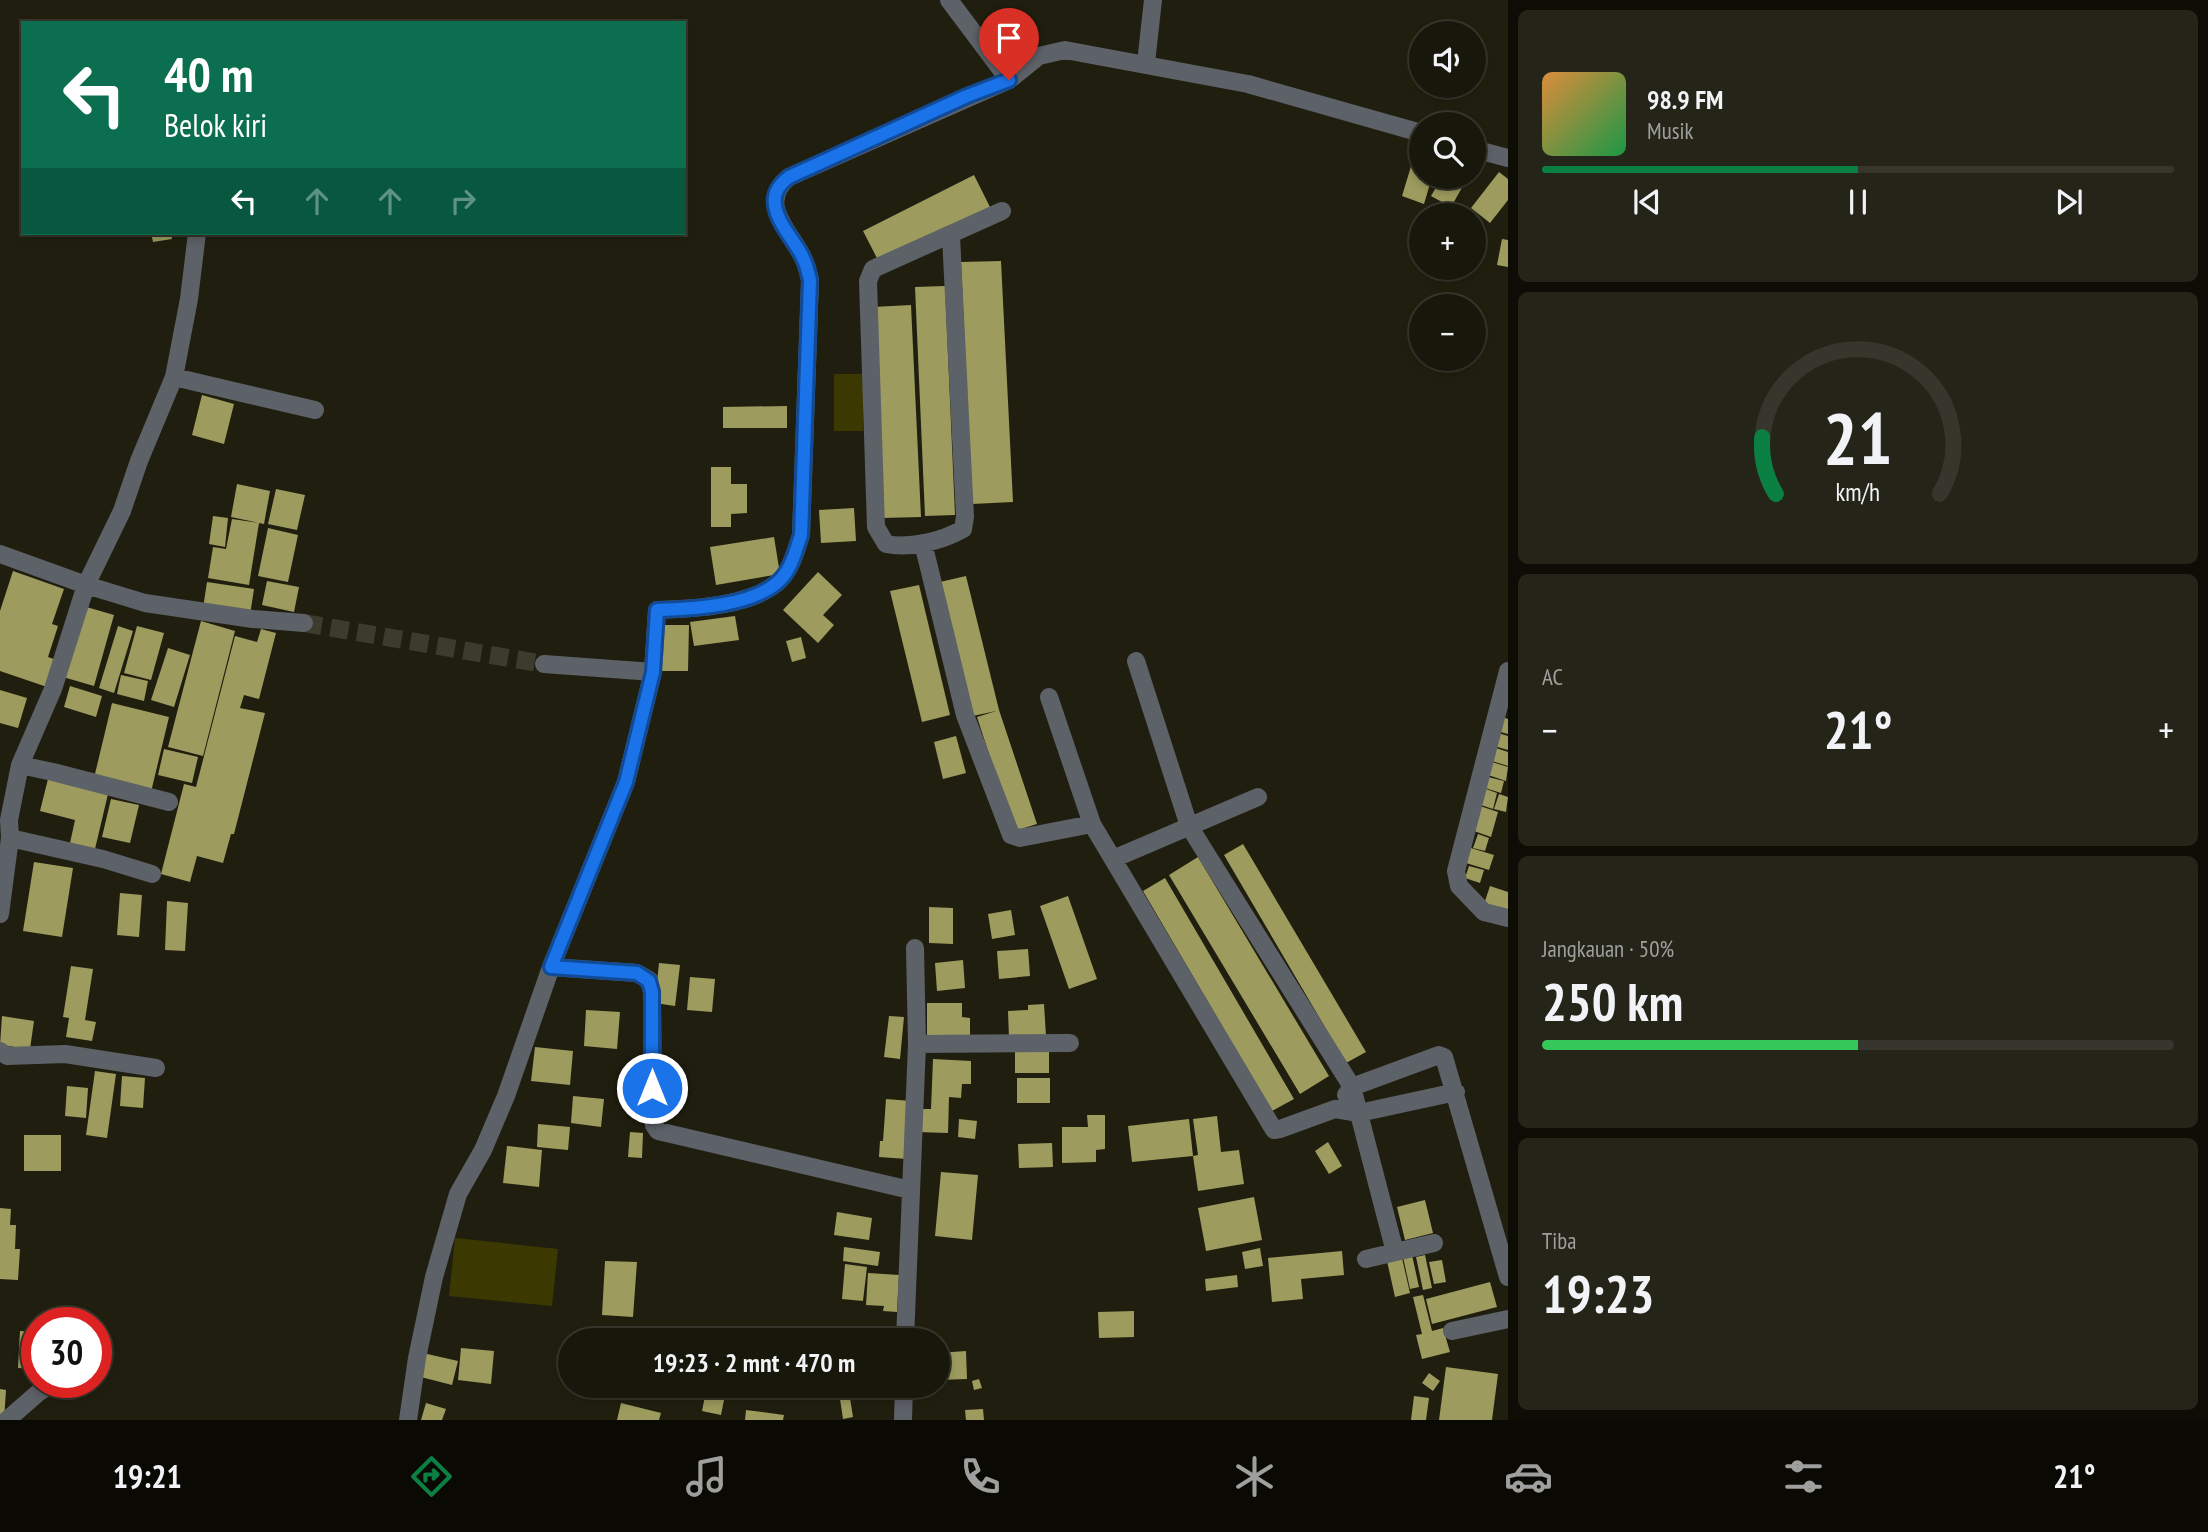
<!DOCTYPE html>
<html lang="id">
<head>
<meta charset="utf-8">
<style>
  body { margin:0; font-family:"PT Sans Narrow",sans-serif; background:#252419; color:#f1f3f6; height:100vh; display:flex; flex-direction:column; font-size:26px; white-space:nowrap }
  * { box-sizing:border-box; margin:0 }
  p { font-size:23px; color:#9f9f9d }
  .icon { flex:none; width:38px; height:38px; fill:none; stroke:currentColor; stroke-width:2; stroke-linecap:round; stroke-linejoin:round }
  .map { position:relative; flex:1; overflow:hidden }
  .side { display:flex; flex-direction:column; gap:10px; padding:10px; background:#0d0d06; width:700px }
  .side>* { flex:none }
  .banner { position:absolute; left:21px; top:21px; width:665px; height:214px; border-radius:0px; box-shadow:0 4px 10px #0003,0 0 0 2px #36362c; background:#0b6e4f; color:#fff; overflow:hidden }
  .fabs { position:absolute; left:1409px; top:21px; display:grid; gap:14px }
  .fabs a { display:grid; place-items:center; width:77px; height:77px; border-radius:50%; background:#18170b; box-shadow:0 4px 10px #0003,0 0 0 2px #36362c; font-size:35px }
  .speed { position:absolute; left:21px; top:1307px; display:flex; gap:14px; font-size:35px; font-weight:700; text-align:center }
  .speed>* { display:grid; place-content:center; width:91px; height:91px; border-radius:50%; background:#18170b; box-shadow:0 4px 10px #0003,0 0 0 2px #36362c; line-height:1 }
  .speed .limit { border:10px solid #d22; background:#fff; color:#111 }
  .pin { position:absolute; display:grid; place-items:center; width:60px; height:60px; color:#fff; margin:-72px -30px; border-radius:50% 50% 50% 0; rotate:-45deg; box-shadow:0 0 7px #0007 }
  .pin .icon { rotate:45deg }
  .me { position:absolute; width:77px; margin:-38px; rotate:0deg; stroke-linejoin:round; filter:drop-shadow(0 0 5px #0008) }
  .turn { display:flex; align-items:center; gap:24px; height:147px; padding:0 28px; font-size:32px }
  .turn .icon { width:91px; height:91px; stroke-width:2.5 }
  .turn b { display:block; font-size:49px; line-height:60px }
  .lanes { display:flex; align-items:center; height:66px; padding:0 28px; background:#0003; justify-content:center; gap:35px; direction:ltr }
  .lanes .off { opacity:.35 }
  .big { font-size:52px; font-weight:800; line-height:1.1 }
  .side .tile { flex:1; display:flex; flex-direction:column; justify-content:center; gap:10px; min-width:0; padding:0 24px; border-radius:10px; background:#252419 }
  .side .dial { align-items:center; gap:0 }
  .dial svg { height:182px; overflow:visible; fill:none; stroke:#36362c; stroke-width:7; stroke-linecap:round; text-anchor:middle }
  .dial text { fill:#f1f3f6; stroke:none }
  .song { display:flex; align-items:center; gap:21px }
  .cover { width:84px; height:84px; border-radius:10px; background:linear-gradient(135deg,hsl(30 70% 55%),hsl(140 70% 35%)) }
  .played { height:7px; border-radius:4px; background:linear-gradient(90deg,#0b8043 50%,#36362c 50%) }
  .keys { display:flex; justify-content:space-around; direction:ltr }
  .heat { display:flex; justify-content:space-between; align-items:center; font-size:38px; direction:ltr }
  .charge { height:10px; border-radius:5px; background:linear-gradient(90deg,#34c759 50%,#36362c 0) }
  .trip { position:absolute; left:558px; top:1328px; width:392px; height:70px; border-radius:35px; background:#18170b; box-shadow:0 4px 10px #0003,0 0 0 2px #36362c; font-weight:800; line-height:70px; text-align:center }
  .tab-bar { display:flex; height:112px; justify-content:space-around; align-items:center; background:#0a0904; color:#9f9f9d }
  .tab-bar .icon { width:49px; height:49px }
  .tab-bar .selected { color:#0b8043 }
  .tab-bar b { font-size:32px; color:#f1f3f6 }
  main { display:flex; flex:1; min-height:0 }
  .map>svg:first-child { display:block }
  .park { fill:#3c3802 }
  .building { fill:#9e9b5e }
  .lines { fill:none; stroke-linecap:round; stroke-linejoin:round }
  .street-tunnel { stroke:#3c3b2c; stroke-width:18; stroke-dasharray:18 9; stroke-linecap:butt }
  .street { stroke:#5d6168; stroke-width:18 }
  .route-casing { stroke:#114b97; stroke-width:18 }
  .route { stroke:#1a73e8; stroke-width:12 }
</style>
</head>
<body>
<main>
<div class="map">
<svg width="1508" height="1420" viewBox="0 0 1508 1420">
  <rect width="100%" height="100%" fill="#201f0f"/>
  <!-- park -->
  <path class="park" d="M834,374H863V431H834Z
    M455,1238L558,1249L552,1306L449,1296Z"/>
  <!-- building -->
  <path class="building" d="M1412,163L1421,166V177H1432L1424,204L1402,196Z
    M1499,172L1508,179V200L1490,223L1471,208Z
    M974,175L990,207L879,262L863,231Z
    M1442,177H1468L1451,207L1431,196Z
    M151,233H171L172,239L153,242Z
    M1502,239L1508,240V267L1497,265Z
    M1001,261L1013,502L972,504L961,262Z
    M945,286L955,515L925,516L915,287Z
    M911,305L921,517L882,518L873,307Z
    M202,395L234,404L224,444L192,435Z
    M787,406V428H723V407Z
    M711,467H731V484H747V513L731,514V527H711Z
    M237,484L270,491L264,524L231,517Z
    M276,489L305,495L297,530L268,524Z
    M854,508L856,541L821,543L819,510Z
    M213,516L228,518L225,547L209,544Z
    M232,519L259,523L249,585L208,578L213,547L226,549Z
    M268,528L298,535L288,582L258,576Z
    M774,537L780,574L716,585L710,547Z
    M13,571L64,589L52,624L58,626L48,657L59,661L50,688L0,671V611Z
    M818,572L842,595L823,615L834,625L818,643L783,610Z
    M966,576L999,710L1037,824L1014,831L977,717L996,711L973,716L940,582Z
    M267,581L299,587L294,612L262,605Z
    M207,582L254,589L250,615L203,608Z
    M919,585L950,715L922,722L890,591Z
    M83,606L114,615L94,686L63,677Z
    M735,616L739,640L694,646L690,622Z
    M201,621L235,631L203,756L168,747Z
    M662,625H689L688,671H662Z
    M118,626L133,631L114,693L99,688Z
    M137,626L164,633L151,680L124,673Z
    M261,629L276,633L259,699L244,695L240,708L265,713L234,834H231L223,863L197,856L190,882L161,874L184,784L196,787L235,636L257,642Z
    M801,637L806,658L792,662L786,641Z
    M168,648L190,655L174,707L151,700Z
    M121,675L148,681L144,701L117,694Z
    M70,686L102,696L96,717L64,707Z
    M0,690L27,698L18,728L0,723Z
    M112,703L169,717L151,792L94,778Z
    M1502,717L1508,719V734L1497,731Z
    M1498,733L1508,736V750L1494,746Z
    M956,736L966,773L943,779L934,742Z
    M1496,748L1508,752V766L1492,761Z
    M164,749L198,757L192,783L158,775Z
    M1492,762L1508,767L1506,781L1488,775Z
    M1488,777L1504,781L1501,793L1485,788Z
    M48,779L108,794L95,849L70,843L75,820L40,811Z
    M1486,789L1497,793L1493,809L1481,805Z
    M1499,794L1508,797L1506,812L1494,809Z
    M111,799L139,805L130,843L102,837Z
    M1480,806L1498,812L1491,837L1474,831Z
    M1478,834L1489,838L1485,851L1473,848Z
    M1243,844L1366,1052L1346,1063L1224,855Z
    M1471,848L1494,855L1489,870L1466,863Z
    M1198,857L1329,1076L1300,1094L1169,875Z
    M34,862L73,868L62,937L23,931Z
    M1469,866L1484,870L1480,883L1465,878Z
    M1165,878L1294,1099L1272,1111L1143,891Z
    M1490,886L1508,892V914L1483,907Z
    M120,893L142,895L139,937L117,935Z
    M1068,896L1097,979L1069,989L1040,906Z
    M167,901L188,903L185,951L165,950Z
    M929,907L953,908V944L929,943Z
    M1011,910L1015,935L992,939L988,914Z
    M1028,949L1030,976L999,979L997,951Z
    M963,960L965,988L937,991L935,963Z
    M659,963L680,965L675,1006L655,1003Z
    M71,966L93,969L85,1020L96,1022L92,1041L66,1037L69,1018L63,1017Z
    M690,977L715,979L712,1012L687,1010Z
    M927,1003H962V1017L970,1018V1039H927Z
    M1044,1004L1046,1036L1009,1038L1008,1011L1028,1010V1005Z
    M586,1010L620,1012L617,1049L584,1046Z
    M2,1016L34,1021L30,1049L0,1045Z
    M889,1016L904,1017L900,1059L884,1057Z
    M1015,1044L1049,1045V1073H1015Z
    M535,1047L573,1051L570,1085L531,1081Z
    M933,1059L971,1061V1084H962L961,1098L949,1097L948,1133L917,1132L918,1109H931Z
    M95,1071L116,1074L107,1138L86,1135Z
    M122,1076L145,1078L143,1108L120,1106Z
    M1017,1078H1050V1103H1017Z
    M67,1086L88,1088L86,1118L65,1116Z
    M573,1096L604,1099L601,1127L571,1123Z
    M886,1099L911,1101L907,1159L879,1157L880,1141H883Z
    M1087,1115H1105V1149L1096,1150V1162L1062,1163V1127H1088Z
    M1217,1116L1221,1152L1239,1150L1244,1184L1198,1191L1193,1156L1198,1155L1193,1119Z
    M959,1119L977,1121L975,1139L958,1137Z
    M1189,1119L1193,1156L1132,1162L1128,1126Z
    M538,1124L570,1127L568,1150L537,1147Z
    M630,1132L643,1133L642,1158L628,1157Z
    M24,1135H61V1171H24Z
    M1328,1142L1342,1166L1329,1174L1315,1151Z
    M1052,1143L1053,1167L1019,1168L1018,1144Z
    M507,1146L542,1150L539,1187L503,1183Z
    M941,1172L978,1175L972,1240L935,1236Z
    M1254,1197L1262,1240L1206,1251L1198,1208Z
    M1425,1200L1433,1233L1405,1240L1397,1207Z
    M0,1208L11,1209L10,1225H16L15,1249H20L18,1280L0,1279Z
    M837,1212L872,1218L869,1240L834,1235Z
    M844,1247L880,1252L878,1266L843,1261Z
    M1260,1248L1263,1266L1245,1269L1242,1252Z
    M1342,1251L1344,1275L1301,1279L1303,1299L1272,1302L1268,1258Z
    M1412,1255L1419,1287L1410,1289L1403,1257Z
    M1425,1255L1432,1288L1423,1290L1416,1257Z
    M1402,1258L1410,1293L1395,1297L1387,1261Z
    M1442,1260L1446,1282L1434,1284L1429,1262Z
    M605,1261L637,1262L633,1317L602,1315Z
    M845,1264L867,1267L863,1301L842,1299Z
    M868,1273L899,1275L897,1312L883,1311L884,1306L866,1305Z
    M1237,1275L1238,1287L1206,1291L1205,1279Z
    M1490,1282L1497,1307L1432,1324L1426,1299Z
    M1423,1295L1432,1331L1443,1328L1450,1352L1422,1359L1416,1335L1422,1334L1413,1297Z
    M1134,1311V1337L1099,1338L1098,1312Z
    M20,1331L37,1332V1369L18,1368Z
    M461,1348L494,1351L491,1384L458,1380Z
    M966,1351L967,1379L938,1380V1353Z
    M423,1353L458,1361L452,1385L417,1376Z
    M1446,1367L1498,1374L1492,1420H1439Z
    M1429,1373L1440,1381L1433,1391L1422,1383Z
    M979,1379L982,1388L974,1390L972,1381Z
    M0,1389L6,1390L4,1420H0Z
    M705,1396L724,1400L721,1415L702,1411Z
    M1414,1396L1429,1398L1426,1420H1411Z
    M850,1398L853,1417L843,1419L840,1399Z
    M426,1403L446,1409L442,1420H421Z
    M621,1403L661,1413L659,1420H617Z
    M983,1409L984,1420H966L965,1410Z
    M746,1410L784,1415L783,1420H745Z"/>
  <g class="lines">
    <!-- street-tunnel -->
    <path class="street-tunnel" d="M304,623L544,664"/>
    <!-- street -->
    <path class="street" d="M949,0L1009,80
      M1146,63L1153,0
      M1474,149L1508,158
      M951,236L965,517L963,529C942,541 910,549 886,544L876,527L868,281L873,269L1002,211
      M174,377L315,410
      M923,543L965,715L1011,835L1020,838L1092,824
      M0,554L86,585L145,603L253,619L304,623
      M1136,661L1189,826L1352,1087L1395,1252
      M544,664L653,672
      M1508,671L1456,871L1459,886L1484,912L1508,918
      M1049,697L1092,824L1274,1130L1280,1129L1335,1109L1359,1113L1456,1092
      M20,765L53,772L169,802
      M10,838L103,859L152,874
      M1113,859L1258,797
      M0,914L10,838L9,820L20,765L53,689L86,585L122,511L139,461L174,377L189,299L197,233
      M551,967L637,973L649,980L652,992L653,1112L654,1125L658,1131L910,1190
      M917,1044L1070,1043
      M0,1051L7,1056L65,1054L156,1068
      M1346,1095L1352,1087L1439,1055L1444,1057L1508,1277
      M1366,1259L1434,1243
      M1452,1331L1508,1319
      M905,1340L917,1044L915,948
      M7,1420L39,1392L55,1382
      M408,1420L417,1358L434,1277L458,1194L483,1150L506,1096L551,967L626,782L653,672L657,610C692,609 756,606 781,579C792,567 796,550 801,535L810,280C808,271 806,262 801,254C787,228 758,202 789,177L1009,80L1039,56L1065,50L1248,84L1421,133
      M903,1420L904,1386"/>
  </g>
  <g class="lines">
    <defs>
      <path id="route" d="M652,1088V992L649,981L637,973L551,967L626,782L653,672L657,610C692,609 756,606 781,579C792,567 796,550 801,535L810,280C808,271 806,262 801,254C793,239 777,222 775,205C773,192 780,184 789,177L967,96L1009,80"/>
    </defs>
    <!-- route casing -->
    <use href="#route" class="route-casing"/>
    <!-- route -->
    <use href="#route" class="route"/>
  </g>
</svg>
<div class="fabs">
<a><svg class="icon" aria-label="sound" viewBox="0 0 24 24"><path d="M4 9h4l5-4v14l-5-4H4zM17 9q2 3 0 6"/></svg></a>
<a><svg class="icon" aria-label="search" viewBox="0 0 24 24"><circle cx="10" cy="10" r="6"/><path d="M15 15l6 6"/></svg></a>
<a>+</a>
<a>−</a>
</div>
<div class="speed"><div class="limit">30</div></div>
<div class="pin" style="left:1009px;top:80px;background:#d93025"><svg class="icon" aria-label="arrive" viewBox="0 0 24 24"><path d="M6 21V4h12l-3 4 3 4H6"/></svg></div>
<svg class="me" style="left:652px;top:1088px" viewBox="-20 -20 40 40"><circle r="17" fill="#1a73e8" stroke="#fff" stroke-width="3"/><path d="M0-11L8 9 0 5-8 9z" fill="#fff"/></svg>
<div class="trip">19:23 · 2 mnt · 470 m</div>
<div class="banner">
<div class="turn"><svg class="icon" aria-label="left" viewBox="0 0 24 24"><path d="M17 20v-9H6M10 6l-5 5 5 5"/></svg><div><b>40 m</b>Belok kiri</div></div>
<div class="lanes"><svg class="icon" aria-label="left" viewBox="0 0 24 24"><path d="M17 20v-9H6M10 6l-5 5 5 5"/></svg><svg class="icon off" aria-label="ahead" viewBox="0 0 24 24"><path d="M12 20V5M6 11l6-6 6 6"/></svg><svg class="icon off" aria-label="ahead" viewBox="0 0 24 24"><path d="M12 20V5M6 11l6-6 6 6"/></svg><svg class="icon off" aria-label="right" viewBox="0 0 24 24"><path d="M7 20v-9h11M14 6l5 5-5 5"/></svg></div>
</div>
</div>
<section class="side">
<div class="tile">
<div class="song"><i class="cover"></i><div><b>98.9 FM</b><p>Musik</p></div></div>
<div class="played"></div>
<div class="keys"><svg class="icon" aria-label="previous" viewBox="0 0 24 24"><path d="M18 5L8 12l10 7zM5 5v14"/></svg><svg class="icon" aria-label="pause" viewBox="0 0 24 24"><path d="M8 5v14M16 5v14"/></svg><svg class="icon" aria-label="next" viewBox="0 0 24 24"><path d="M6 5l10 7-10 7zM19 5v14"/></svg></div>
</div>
<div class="tile dial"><svg viewBox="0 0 100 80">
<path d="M14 69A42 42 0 1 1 86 69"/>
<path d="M14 69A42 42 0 0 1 8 44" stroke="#0b8043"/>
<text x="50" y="56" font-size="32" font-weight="700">21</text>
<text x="50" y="72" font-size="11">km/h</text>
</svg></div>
<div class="tile"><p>AC</p>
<div class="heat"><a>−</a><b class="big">21°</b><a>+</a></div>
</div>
<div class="tile"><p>Jangkauan · 50%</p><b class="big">250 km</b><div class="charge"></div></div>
<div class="tile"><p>Tiba</p><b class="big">19:23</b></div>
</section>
</main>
<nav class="tab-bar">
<b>19:21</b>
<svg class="icon selected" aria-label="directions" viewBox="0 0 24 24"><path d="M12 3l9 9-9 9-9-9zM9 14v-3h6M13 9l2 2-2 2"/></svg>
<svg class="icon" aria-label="music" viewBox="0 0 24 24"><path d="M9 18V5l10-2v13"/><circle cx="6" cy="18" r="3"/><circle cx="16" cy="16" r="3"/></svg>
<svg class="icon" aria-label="phone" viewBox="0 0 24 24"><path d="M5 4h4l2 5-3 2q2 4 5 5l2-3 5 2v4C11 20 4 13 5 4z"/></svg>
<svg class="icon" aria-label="climate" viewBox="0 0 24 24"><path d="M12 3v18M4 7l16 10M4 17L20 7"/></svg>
<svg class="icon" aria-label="car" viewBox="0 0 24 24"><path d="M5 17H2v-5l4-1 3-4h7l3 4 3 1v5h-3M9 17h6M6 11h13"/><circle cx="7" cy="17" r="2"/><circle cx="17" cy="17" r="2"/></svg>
<svg class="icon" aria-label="filters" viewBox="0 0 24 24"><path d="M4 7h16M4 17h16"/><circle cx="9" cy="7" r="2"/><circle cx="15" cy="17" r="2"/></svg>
<b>21°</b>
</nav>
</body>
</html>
